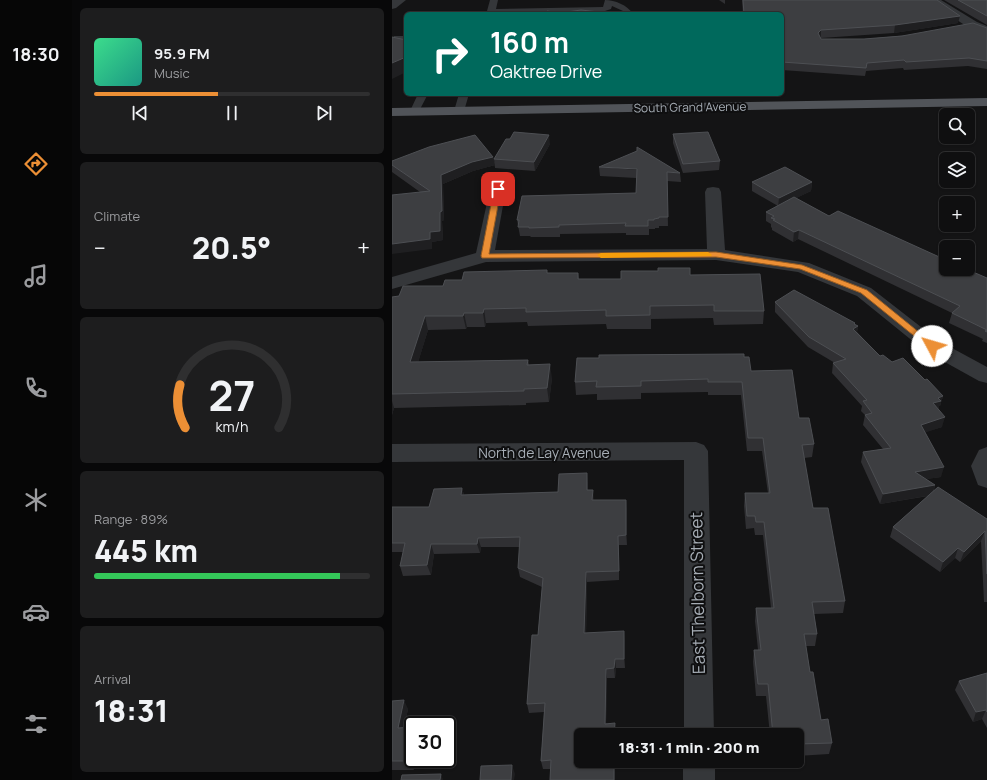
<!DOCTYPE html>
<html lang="en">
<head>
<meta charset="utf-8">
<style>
  body { margin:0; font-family:Manrope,sans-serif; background:#1d1d1e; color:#f1f3f6; height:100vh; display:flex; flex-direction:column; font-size:15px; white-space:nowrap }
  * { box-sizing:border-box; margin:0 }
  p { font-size:13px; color:#9b9c9f }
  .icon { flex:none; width:22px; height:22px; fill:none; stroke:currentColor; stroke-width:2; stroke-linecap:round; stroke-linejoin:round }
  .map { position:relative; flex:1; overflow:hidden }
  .drawer { display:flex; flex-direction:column; gap:8px; padding:8px; background:#080809; width:320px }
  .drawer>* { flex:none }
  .top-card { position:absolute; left:12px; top:12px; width:380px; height:84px; border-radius:6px; box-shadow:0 1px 3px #0004,0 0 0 1px #2f2f30; background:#00695c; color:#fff; overflow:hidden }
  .controls { position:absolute; left:547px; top:108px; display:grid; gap:8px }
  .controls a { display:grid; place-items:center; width:36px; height:36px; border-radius:6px; background:#0f0f10; box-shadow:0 1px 3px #0004,0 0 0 1px #2f2f30; font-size:20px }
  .speed { position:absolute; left:12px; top:716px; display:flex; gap:8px; font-size:20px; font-weight:700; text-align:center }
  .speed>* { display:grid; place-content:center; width:52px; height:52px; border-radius:50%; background:#0f0f10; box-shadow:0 1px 3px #0004,0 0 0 1px #2f2f30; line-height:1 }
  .speed .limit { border:2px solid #111; border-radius:6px; background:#fff; color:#111 }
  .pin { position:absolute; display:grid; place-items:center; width:34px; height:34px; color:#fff; margin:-17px; border-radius:8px; box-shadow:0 2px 6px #0006 }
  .me { position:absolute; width:44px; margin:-22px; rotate:309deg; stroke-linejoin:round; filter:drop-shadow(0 0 3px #0008) }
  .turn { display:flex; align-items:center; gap:14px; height:84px; padding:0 20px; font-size:18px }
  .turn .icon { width:52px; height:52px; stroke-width:2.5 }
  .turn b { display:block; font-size:28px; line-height:34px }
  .big { font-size:30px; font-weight:800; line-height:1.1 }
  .drawer .card { flex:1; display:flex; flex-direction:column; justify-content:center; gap:6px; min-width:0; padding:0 14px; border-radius:6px; background:#1d1d1e }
  .drawer .dial { align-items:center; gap:0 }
  .dial svg { height:104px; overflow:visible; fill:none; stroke:#2f2f30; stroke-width:7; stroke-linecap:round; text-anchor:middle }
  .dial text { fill:#f1f3f6; stroke:none }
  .song { display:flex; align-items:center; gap:12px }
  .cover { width:48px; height:48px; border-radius:6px; background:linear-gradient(135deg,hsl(150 70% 55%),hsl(170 70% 35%)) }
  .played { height:4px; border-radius:2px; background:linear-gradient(90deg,#ec8f35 45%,#2f2f30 45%) }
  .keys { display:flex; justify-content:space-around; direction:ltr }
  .heat { display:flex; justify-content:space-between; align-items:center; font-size:22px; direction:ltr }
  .charge { height:6px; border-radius:3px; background:linear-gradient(90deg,#34c759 89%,#2f2f30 0) }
  .trip { position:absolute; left:182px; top:728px; width:230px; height:40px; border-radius:6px; background:#0f0f10; box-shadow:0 1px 3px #0004,0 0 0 1px #2f2f30; font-weight:800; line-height:40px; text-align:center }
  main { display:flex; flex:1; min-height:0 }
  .tabs { display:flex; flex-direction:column; width:72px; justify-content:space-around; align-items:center; background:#060606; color:#9b9c9f }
  .tabs .icon { width:28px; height:28px }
  .tabs .current { color:#ec8f35 }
  .tabs b { font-size:18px; color:#f1f3f6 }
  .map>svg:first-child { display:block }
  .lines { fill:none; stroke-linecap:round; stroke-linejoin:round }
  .service { fill:#35373a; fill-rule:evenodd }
  .minor { fill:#35373a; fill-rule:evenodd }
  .tertiary { fill:#35373a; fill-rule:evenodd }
  .primary { fill:#515459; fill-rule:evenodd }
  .wall { fill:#303033 }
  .shaded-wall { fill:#1f1f21 }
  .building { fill:#3d3e41; stroke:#4d4f53 }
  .route { fill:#ec8f35; stroke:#995d22 }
  .slow { fill:#f59e0b }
  .labels { text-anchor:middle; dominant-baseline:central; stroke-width:4; stroke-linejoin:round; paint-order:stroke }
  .far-street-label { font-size:12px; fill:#a6adb5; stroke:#0f0f10 }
  .street-label { font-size:14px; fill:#a6adb5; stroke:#0f0f10 }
  .near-street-label { font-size:17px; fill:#a6adb5; stroke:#0f0f10 }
</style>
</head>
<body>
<main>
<nav class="tabs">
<b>18:30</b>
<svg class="icon current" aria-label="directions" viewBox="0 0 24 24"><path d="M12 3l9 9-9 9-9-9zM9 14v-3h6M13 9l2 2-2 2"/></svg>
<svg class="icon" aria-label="music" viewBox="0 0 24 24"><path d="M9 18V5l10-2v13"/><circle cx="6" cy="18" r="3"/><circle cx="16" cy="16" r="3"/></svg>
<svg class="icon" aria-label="phone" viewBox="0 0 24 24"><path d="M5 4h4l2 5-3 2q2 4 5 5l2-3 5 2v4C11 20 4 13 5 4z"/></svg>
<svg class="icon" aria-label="climate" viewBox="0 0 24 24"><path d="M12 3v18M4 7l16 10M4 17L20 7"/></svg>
<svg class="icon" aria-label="car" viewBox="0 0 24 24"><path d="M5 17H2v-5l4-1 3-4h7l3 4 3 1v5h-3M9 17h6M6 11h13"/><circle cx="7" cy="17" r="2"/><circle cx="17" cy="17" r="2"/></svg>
<svg class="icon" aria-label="filters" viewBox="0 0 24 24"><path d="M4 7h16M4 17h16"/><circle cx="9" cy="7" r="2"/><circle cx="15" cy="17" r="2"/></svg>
</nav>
<section class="drawer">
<div class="card">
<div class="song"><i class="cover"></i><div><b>95.9 FM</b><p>Music</p></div></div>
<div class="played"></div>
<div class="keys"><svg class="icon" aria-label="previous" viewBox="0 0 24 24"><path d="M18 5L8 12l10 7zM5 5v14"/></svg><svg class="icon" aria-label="pause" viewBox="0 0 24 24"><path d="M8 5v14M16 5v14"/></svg><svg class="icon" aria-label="next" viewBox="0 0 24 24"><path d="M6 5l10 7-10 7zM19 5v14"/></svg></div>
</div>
<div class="card"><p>Climate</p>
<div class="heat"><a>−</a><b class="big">20.5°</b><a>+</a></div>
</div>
<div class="card dial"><svg viewBox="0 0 100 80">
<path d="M14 69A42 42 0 1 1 86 69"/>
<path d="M14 69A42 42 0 0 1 10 36" stroke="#ec8f35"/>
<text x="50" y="56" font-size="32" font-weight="700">27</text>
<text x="50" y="72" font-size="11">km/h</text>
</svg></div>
<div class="card"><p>Range · 89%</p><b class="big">445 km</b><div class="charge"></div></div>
<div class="card"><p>Arrival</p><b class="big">18:31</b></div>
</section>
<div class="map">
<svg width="595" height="780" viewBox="0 0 595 780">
  <rect width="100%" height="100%" fill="#141415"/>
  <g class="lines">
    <!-- service -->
    <path class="service" d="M98,0H106L104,9L211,7L213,0C223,0 235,5 241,14H233L231,11L220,6L219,9L213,11L99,13L95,11Z
      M2,36H14V40H2L1,38Z
      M26,94H36L26,113H20L18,111Z
      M67,94H77L72,111L67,114L62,111Z"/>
    <!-- minor -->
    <path class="minor" d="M535,0H549L585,22L595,26V35L577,28Z
      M106,184L112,185L114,189L103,250L315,249L313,192L315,188L321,187L327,188L329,192L333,250L417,263L479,288L547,341L595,367V383L587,381L533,351L465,296L406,272L324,260L94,262L0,289V277L84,253L98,189L100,185Z
      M304,442L312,445L316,451L322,735H292V460L0,462V444Z
      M595,447V488L586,485L579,466L587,450Z
      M291,761H323V780H291Z"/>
    <!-- tertiary -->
    <path class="tertiary" d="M0,0H14L4,8L0,9Z"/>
    <!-- primary -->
    <path class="primary" d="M595,98V106L0,116V108Z"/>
  </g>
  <!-- wall -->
  <path class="wall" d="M327,0H333V4Z
    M350,0H545L566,23L502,33L429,38V39H472L595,28V69L576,66L512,70L511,68L474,71L473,76L390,70V14H351Z
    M552,0H595V25Z
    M281,134L328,161L327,170L291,173L281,143Z
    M158,144L143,171L103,168L102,159Z
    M101,157L103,165L81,171L51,184L52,220L50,221L51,240L40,242V249L28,192L0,172V161Z
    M207,167L288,173L289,182L275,181L276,226H267V228H263V229H257V235H234V233L168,234V237H139L138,236H128L125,220L244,193V178L208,176Z
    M360,182H420L419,191L404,198L437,216L595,278V343L590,341L591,339L557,323L560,313L406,239L401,242L380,230V228L379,227V224L374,221V212L386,206L360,191Z
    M156,273H186L187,279H229L298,275L372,311L371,324L322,325L321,318L259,319V329H215L214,324L136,326L135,322L94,323L93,327H75L74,329L36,330L26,362L136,360L137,365L160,378L157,402L134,403V405L2,408L0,415V297L7,296L51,286L70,280Z
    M383,302L463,323V325L466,326L465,332L488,356L533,380L551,396L548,406H547L546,410L550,427L533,432L549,477L534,479L543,485L542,490L595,519V602H592L589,541L568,562L563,558L548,572L498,537L501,527L536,496L488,504L469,462L471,452L491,449L471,425L473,415L469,411L470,406L440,373L441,363H443L416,347L383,312Z
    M352,357L359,371L407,418L422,444L420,457L412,458L421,508L453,601L451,613L422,614L425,634L423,646H414L418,672L429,720L440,743L437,754L405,756V735H378L374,696H364L361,662L362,650H366L363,621L364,608H379L371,535H363L362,528L354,529L352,506L353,493H376L370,451H355L349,395H316V392L249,393V399L205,400V394L184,395L183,382Z
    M196,483V490L202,500L235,509V545H227V580L195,582L194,633L233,641V668H224L223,678H215L214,723L224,732V735H189L223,761V780H158L159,769H151L149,761L152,712L137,713L135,704L146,635L150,587L128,577L126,568L128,547H89L88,553L42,554L39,575L11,576L8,566L11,552H0V507H37L70,488L72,495L166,492Z
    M595,673V728L590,719L581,722L563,690L567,681Z
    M0,701L16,709L12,728L22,770H0Z"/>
  <!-- shaded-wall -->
  <path class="shaded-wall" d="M568,16L566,23L502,33L503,25Z
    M429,30V38L426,33Z
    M14,57V72L0,79V63Z
    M157,135L158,144L143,171L142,162Z
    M101,157L103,165L81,171L51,184L52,220L50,221L51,240L40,242V249L0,254V244L38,232L48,212L49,175L80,162Z
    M420,182L419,191L386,207L387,198Z
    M407,230L406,239L401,242L402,232Z
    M92,309L94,323L93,327L91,313Z
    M72,313L75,327L74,329L71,316Z
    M33,316L36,330L22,376L18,362Z
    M463,323L462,328L466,326L464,336L460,339L462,324Z
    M158,364L160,378L157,402L155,388Z
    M551,396L548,406H547L546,411L541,403L546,398Z
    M0,401L2,408L0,415Z
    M553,417L550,427L526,435L529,425Z
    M552,467L549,477L520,481L523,472Z
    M195,473L196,483V500L195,490Z
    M543,485L540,495L488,504L491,494Z
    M70,488L73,498L69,495Z
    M201,490L202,500L201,510L200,500Z
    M234,500L235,509V545L234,535Z
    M593,531L589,541L568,562L572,552Z
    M226,536L227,545V580V571Z
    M86,538L89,547L88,553L85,544Z
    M39,544L42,554L39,575L35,565Z
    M566,548L563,558L548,572L551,562Z
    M194,572L195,582L194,642L192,633Z
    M232,631L233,641V668L232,659Z
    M223,659L224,668L223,678L222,668Z
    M214,669L215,678L214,733L213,724Z
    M12,700L16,709L10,737L6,728Z
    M594,710L590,719L581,722L584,712Z
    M223,723L224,732V735H222Z
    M21,744V759H24L22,770L18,761Z
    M222,761H223V780H222Z
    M120,765L123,774L122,780H119Z
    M49,774L51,780H48Z"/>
  <!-- building -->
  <path class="building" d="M351,0H545L568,16L503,25L429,30L426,33L429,39H472L510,36L581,23L595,28V61L577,58L514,62L512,60L475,63L474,68L390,62V14H352Z
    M566,0H595V16Z
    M189,10L216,13L224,12L225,14H152L155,11L168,13Z
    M0,37L14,40V57L0,63Z
    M122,132L157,135L142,162L102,159L114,139H118Z
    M316,132L328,161L291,164L281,134Z
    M83,135L101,157L80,162L49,175L50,211L48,212V231L38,232V239L0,244V195L38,191L0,165V161L37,147Z
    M245,147L288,173L275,172L276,217H267V218L262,219V220H256V226H233L234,223L167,225V227L137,228V227H126L127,220H125L130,196L244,193L245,169L207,167L245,151Z
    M393,167L420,182L387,198L360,182Z
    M402,197L437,216L446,211L554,260V269H574L595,278V332L593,331L595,330L560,313L568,306L407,230L402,232L381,220L383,219L379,218L382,216L374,212Z
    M266,268H298V275L368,274L372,311H322V305L258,306V315L214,316V310L134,312V308L92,309L91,313H72L71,316H33L18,362L136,360L135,365L158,364L155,388L132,389V391L0,394V297L7,296L11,286H51L53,280H70L72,272L155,270V273H186V279H229V271H266Z
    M402,290L463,323L462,324L466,326L461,329L488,356L491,355L500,362L511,358L533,380L535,379L551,396L546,398L549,401L541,403L553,417L529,425L552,467L523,472L543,485L491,494L471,452L499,448L473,415L480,413L471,401L475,400L441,363L454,359L417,337L383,302Z
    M352,354V357H357L359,371L400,370L407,418H417L422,444L410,445L421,508H436L453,601L420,602L425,634H412L418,672H421L429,720L436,719L440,743L405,744V735H381L376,684H366L362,650H369L364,608H382L372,522H364L363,516H355L353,493H378L371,438H356L350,382H316V379L249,381V386L204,387L205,381L183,382L185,358H207V355Z
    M195,473V490H201L200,500H234V535L226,536L227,571L194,572L192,633L232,631V659H223L222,668L214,669L213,724L223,723L222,735H189V761H222V780H158L159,760L149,761L153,703L135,704L140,635H146L151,578L126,568L128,537L86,538L85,544H39L35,565L8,566L13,543H0V507H37L42,489L70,488L69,495L166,492L167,474Z
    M546,487L595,519V574L593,531L572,552L566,548L551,562L501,527Z
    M595,673V712L594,710L584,712L567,681Z
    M12,700L6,728L21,727V744L18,761H0V701Z
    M120,765L119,780H88L89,766Z
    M49,774L48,780H9L10,775Z"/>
  <!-- route -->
  <path class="route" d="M106,187L109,189L97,254L324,252L410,265L475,290L544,346L543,348H537L469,293L408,269L324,257L90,258L89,256L102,189Z"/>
  <!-- slow -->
  <path class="slow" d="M316,252L320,255L319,256L209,258L205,255L209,253Z"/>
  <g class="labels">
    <!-- far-street labels -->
    <g class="far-street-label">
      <text transform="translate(298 107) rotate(-1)">South Grand Avenue</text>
    </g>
    <!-- street labels -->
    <g class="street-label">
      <text x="152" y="452">North de Lay Avenue</text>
    </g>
    <!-- near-street labels -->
    <g class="near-street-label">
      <text transform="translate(305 593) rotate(-91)">East Thelborn Street</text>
    </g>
  </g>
</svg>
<div class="controls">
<a><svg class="icon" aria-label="search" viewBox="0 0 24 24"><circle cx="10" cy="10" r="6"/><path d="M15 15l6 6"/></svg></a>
<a><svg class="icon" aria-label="layers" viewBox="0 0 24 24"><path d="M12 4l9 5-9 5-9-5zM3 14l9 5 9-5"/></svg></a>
<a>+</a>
<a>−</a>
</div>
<div class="speed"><div class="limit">30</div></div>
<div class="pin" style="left:106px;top:189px;background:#d93025"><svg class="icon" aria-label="arrive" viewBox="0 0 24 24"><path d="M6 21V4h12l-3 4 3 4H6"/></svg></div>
<svg class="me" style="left:540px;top:346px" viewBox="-20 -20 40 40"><circle r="19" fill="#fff"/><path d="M0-13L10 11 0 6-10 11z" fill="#ec8f35"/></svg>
<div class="trip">18:31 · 1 min · 200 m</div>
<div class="top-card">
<div class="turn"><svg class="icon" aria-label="right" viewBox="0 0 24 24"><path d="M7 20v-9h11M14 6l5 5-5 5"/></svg><div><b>160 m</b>Oaktree Drive</div></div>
</div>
</div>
</main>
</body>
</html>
